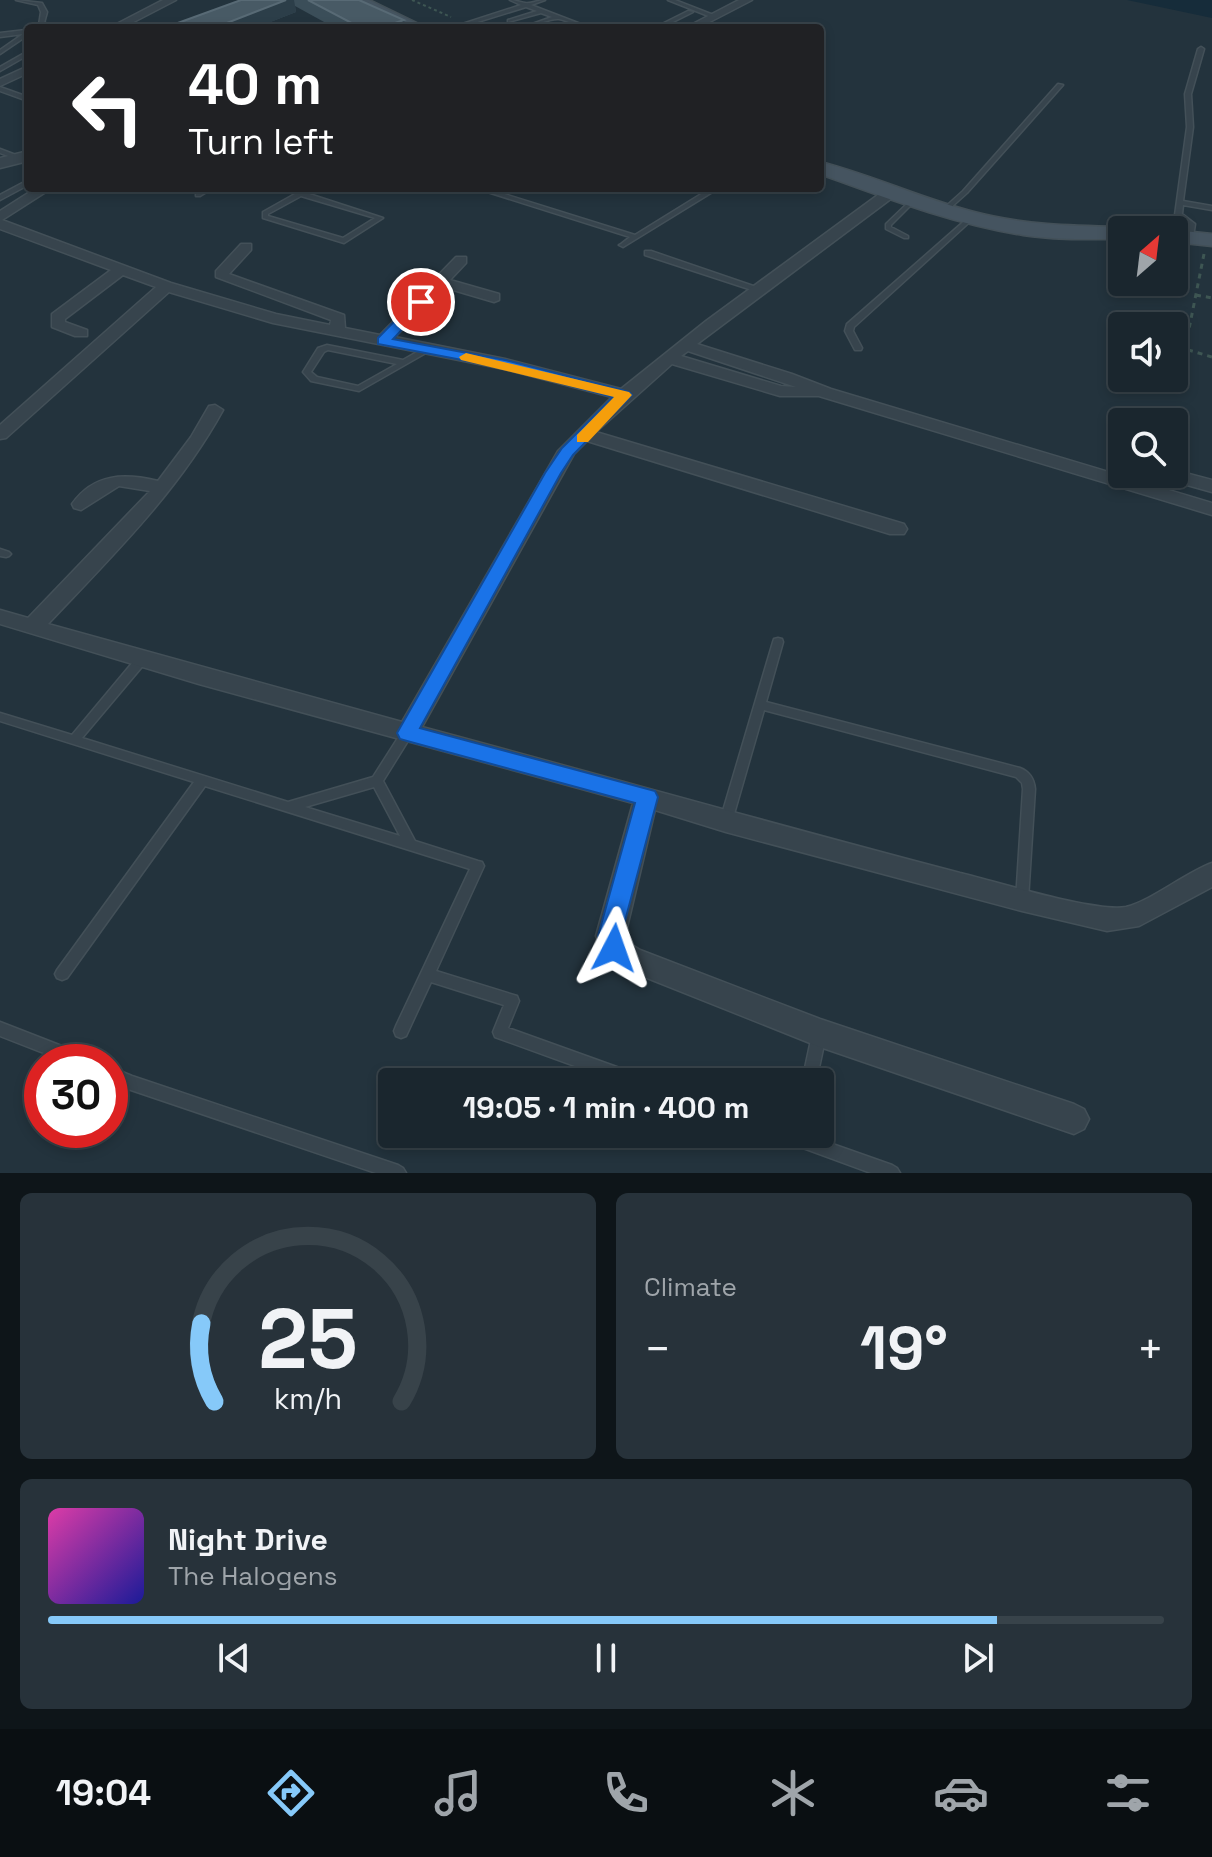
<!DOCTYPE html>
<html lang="en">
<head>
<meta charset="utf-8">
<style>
  body { margin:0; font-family:"Space Grotesk",sans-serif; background:#27323a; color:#f1f3f6; height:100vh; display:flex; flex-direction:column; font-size:30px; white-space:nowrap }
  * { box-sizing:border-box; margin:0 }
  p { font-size:26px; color:#9fa5aa }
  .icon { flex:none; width:44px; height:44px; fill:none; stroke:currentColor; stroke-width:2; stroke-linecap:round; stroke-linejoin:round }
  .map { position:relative; height:1173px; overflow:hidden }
  .panel { display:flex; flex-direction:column; gap:20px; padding:20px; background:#0e1519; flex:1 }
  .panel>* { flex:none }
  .guide { position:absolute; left:24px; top:24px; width:800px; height:168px; border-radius:8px; box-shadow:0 4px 12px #0003,0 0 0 2px #38434a; background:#202124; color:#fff; overflow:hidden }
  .needle { width:52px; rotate:28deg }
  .tools { position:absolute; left:1108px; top:216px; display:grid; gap:16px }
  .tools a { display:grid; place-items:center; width:80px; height:80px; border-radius:8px; background:#1a262e; box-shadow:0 4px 12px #0003,0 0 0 2px #38434a; font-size:40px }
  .speed { position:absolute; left:24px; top:1044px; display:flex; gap:16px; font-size:40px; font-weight:700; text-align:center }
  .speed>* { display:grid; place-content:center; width:104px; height:104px; border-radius:50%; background:#1a262e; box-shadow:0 4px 12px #0003,0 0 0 2px #38434a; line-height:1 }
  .speed .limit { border:12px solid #d22; background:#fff; color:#111 }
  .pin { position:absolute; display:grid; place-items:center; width:68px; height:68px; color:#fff; margin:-34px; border:4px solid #fff; border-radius:50%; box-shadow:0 2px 8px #0007 }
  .me { position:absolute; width:88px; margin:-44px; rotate:4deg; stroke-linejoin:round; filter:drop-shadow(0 0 6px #0008) }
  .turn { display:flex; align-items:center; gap:28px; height:168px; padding:0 32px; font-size:36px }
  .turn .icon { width:104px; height:104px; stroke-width:2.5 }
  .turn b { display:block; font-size:56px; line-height:68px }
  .big { font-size:60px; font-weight:800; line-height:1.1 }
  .panel .widget { flex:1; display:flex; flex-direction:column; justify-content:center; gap:12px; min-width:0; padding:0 28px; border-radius:12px; background:#27323a }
  .panel .dial { align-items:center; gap:0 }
  .dial svg { height:208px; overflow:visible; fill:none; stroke:#38434a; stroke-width:7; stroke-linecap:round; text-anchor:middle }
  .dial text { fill:#f1f3f6; stroke:none }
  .song { display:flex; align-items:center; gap:24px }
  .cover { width:96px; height:96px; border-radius:12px; background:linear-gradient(135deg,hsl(320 70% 55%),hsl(240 70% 35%)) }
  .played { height:8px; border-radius:4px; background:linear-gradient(90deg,#86c9f9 85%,#38434a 85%) }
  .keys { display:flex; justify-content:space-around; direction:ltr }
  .heat { display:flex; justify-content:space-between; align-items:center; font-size:44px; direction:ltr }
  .panel .tiles { flex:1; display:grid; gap:20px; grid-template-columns:1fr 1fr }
  .widget:last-child { grid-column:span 2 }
  .trip { position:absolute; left:378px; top:1068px; width:456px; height:80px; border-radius:8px; background:#1a262e; box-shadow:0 4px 12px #0003,0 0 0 2px #38434a; font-weight:800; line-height:80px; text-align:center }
  .tabs { display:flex; height:128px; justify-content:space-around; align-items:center; background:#0a0f12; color:#9fa5aa }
  .tabs .icon { width:56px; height:56px }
  .tabs .active { color:#86c9f9 }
  .tabs b { font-size:36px; color:#f1f3f6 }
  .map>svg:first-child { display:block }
  .water { fill:#162c3a }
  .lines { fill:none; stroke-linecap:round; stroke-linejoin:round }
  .service-casing { stroke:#435058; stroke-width:3 }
  .minor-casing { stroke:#435058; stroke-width:3 }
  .tertiary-casing { stroke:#435058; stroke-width:3 }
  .secondary-casing { stroke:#435058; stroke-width:3 }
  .path-far1 { stroke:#3e5653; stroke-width:2; stroke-dasharray:3 3; stroke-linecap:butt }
  .path { stroke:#3e5653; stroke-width:3; stroke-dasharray:5 5; stroke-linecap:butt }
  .service { fill:#37444d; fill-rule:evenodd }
  .minor { fill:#37444d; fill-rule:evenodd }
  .tertiary { fill:#37444d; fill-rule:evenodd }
  .secondary { fill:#455460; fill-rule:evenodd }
  .wall { fill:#3b4e59 }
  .shaded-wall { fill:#2c3e49 }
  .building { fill:#485a65; stroke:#586a75; stroke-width:2 }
  .route { fill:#1a73e8; stroke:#114b97; stroke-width:2 }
  .slow { fill:#f59e0b }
</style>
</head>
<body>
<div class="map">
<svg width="1212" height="1173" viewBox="0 0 1212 1173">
  <rect width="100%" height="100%" fill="#23333d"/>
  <!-- water -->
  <path class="water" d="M1127,0H1212V18Z"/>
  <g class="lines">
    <defs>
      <path id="service" d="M16,0L42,3L47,12L44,23L65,26H95L98,28H54L39,25L41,12L38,5Z
        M510,0C515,0 519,2 525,3C531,4 539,0 545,0L531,5L591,28C579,28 570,21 559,19C547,18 534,28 521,28L552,17L541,13L508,22V20L537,11L526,7L458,28H450L521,5Z
        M668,0H675L716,16L711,17Z
        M688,11L693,12L661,28H654Z
        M26,30L28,31V35L0,54V50L23,34L0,37V33Z
        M1201,47L1204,49L1191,94L1193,127L1183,201L1212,206V210L1183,205L1182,214L1195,224L1193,237L1190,239L1187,237L1188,225L1175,215L1187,127L1185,94L1198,49Z
        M28,51V55L0,71V67Z
        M1058,84L1063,85L967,193L947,211H943V209L963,191Z
        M0,87L28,97V101L0,91Z
        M0,149L21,157L22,158L19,160L0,153Z
        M28,180V185L0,200V195Z
        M205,188H213L200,196H196V194Z
        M281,188H291L303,192L383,218L344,243L263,218V212L295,194ZM301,196L375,218L343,238L268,216V214Z
        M475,188H485L635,235L711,188H719L623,247L619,245L621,244L630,237Z
        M913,198L915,199V201L891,225V227L908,236V238H904L886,229V224Z
        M969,217L974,218L854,327L853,331L862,348L861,350H855L845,331L847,324Z
        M645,251H651L762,289L758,291H755L645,255Z
        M327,345L403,360L424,348H427L431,350L359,391L311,381L303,372L318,348ZM328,350L397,364L358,386L317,377L311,372L324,352Z
        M0,549L9,552L11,554L9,556L6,557L0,556Z
        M778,638L782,639L783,642L766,702L1020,768C1030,772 1034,779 1035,789L1028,900L1026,904L1022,906L1018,904L1016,900L1023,789L1022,783L1016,777L764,710L732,821L730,825L726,826L722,825L720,821L773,642L774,639Z
        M142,655L146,656L147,659L146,662L82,738L288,802L373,777L403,730L407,729L411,730L413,733L411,736L383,781L415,841L478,861L482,862L484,866L436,971L517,996L519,1001L508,1028L639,1075L644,1077L646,1082H619L495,1037L493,1032L504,1005L431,982L406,1036L401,1038L396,1036L394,1031L396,1026L470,869L205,786L67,978L62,980L57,978L55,974L57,970L194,782L0,721V713L72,735L138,656ZM374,787L400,836L305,807Z
        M0,1022L90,1057L92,1062H67L0,1036Z
        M819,1028L824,1030L826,1035L816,1082H802L812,1035L814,1030Z
        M110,1067L132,1076L398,1165L403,1168L406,1173H376L131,1090L110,1081Z
        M777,1134H804L892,1165L897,1168L900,1173H871L784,1141L779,1139Z"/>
      <path id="minor" d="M163,0H176L122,28H109Z
        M739,0H752L698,28H685Z
        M28,66V73L0,86V79Z
        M36,188H52L2,220L171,283L276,314L330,325L331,320L216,277V271L241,244H251V250L229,274L344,315L345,328L380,335L456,257H466V263L450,280L499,294V300L494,302L443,287L395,337L505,359L621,389L706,321L886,189H896V195L697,344L792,374L831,389L1212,503V515L819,396H780L672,364L596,432L904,524L907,529L904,534H890L587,441L574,454L422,727C601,775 780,826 960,873C994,881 1096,913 1126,907C1151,901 1185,873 1212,863V887L1139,926L1107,931L1022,911L726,832L655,810L624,940L640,950L820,1019L1074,1104L1084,1109L1089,1119L1084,1129L1074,1134L820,1047L622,968L605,957L596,936L633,803L199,684L0,624V610L28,618L150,491L119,486L81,510L74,508L72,504C94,473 125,473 158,481L191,437L209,406L215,405L223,410C178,492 112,556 48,624L402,722L558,451L612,397L504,369L273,323L169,292L6,438L0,439V425L156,287L123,275L65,319V322L87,330V336H75L52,327V314L111,270L0,229V211ZM688,351L796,387L781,386L681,356Z
        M1174,470L1212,480V492L1162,478L1159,474H1174Z"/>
      <path id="tertiary" d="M28,151V161L0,168V158Z"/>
      <path id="secondary" d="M352,0H369L427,28C400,28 371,20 352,0Z
        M820,162C872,175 922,199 974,212C1023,225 1071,226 1122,227L1130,230H1122V239C1089,239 1055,240 1023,235C953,224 886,198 820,174Z
        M1173,230H1174L1212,234V246L1174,242Z"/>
    </defs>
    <!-- service casing -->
    <use href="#service" class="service-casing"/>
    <!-- minor casing -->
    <use href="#minor" class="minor-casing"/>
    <!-- tertiary casing -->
    <use href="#tertiary" class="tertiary-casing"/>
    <!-- secondary casing -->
    <use href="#secondary" class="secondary-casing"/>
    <!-- path-far1 -->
    <path class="path-far1" d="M412,0L451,17"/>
    <!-- path -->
    <path class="path" d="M1204,254L1185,349L1212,357
      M1196,295L1212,298"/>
    <!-- service -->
    <use href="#service" class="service"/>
    <!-- minor -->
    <use href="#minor" class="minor"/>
    <!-- tertiary -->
    <use href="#tertiary" class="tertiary"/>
    <!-- secondary -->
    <use href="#secondary" class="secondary"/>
  </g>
  <!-- wall -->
  <path class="wall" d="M241,0H359L404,20L405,28H335L295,6L296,12L255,28H164Z"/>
  <!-- shaded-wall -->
  <path class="shaded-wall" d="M286,0H294L296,12L255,28H214Z
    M404,20L405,28H380Z"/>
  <!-- building -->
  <path class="building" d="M241,0H286L214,28H164Z
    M308,0H359L404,20L380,28H361Z"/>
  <!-- route -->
  <path class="route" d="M421,297L428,302L393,339L505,360L629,392L632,395L573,455L561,473L420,728L655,791L658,797L621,936L626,948L622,955L614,959L605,955L598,936L635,803L407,741L400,739L397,733L545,473L562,448L613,397L504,368L378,344V338L416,299Z"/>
  <!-- slow -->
  <path class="slow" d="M466,353L629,392L632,395L588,442H577V435L614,397L461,360L459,357Z"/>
</svg>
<div class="tools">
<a><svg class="needle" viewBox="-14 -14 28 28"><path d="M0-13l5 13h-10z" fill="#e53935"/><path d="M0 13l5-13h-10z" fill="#9fa5aa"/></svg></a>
<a><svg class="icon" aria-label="sound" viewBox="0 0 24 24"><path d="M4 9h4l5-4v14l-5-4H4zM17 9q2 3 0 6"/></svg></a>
<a><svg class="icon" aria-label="search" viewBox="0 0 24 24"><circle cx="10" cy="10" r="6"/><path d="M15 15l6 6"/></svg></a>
</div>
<div class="speed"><div class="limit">30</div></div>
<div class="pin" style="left:421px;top:302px;background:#d93025"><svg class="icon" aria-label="arrive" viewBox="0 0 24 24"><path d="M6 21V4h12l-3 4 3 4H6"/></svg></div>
<svg class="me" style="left:614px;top:948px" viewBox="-20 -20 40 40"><path d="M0-17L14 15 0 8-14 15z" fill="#1a73e8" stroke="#fff" stroke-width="4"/></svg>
<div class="trip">19:05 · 1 min · 400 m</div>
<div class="guide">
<div class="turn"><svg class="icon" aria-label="left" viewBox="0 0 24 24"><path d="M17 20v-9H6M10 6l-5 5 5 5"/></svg><div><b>40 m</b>Turn left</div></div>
</div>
</div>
<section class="panel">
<div class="tiles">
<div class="widget dial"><svg viewBox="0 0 100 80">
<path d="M14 69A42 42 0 1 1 86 69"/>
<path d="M14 69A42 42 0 0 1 9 39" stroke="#86c9f9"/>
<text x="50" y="56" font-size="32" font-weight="700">25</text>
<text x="50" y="72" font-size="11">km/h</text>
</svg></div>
<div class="widget"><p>Climate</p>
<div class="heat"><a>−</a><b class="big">19°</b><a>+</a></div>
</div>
<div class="widget">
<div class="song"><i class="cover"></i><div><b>Night Drive</b><p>The Halogens</p></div></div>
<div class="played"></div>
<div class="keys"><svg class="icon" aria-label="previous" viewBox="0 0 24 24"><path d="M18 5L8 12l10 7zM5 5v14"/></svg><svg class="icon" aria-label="pause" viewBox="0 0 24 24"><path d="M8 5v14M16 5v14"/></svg><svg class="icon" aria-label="next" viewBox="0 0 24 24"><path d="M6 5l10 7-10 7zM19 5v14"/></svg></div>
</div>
</div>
</section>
<nav class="tabs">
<b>19:04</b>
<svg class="icon active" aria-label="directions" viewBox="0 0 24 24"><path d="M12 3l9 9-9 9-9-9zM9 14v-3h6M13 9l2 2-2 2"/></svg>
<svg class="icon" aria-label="music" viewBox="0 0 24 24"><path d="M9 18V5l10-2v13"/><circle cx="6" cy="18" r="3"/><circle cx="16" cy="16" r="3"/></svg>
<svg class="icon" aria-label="phone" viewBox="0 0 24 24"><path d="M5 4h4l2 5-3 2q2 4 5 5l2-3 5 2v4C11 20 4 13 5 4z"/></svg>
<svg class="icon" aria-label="climate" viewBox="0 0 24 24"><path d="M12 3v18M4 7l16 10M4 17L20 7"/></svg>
<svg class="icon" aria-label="car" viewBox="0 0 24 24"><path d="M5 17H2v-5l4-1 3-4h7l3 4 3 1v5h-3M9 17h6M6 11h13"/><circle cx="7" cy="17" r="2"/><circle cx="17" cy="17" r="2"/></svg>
<svg class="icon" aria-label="filters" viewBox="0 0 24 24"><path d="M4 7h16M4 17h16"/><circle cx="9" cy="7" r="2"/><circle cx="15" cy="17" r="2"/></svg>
</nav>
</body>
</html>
